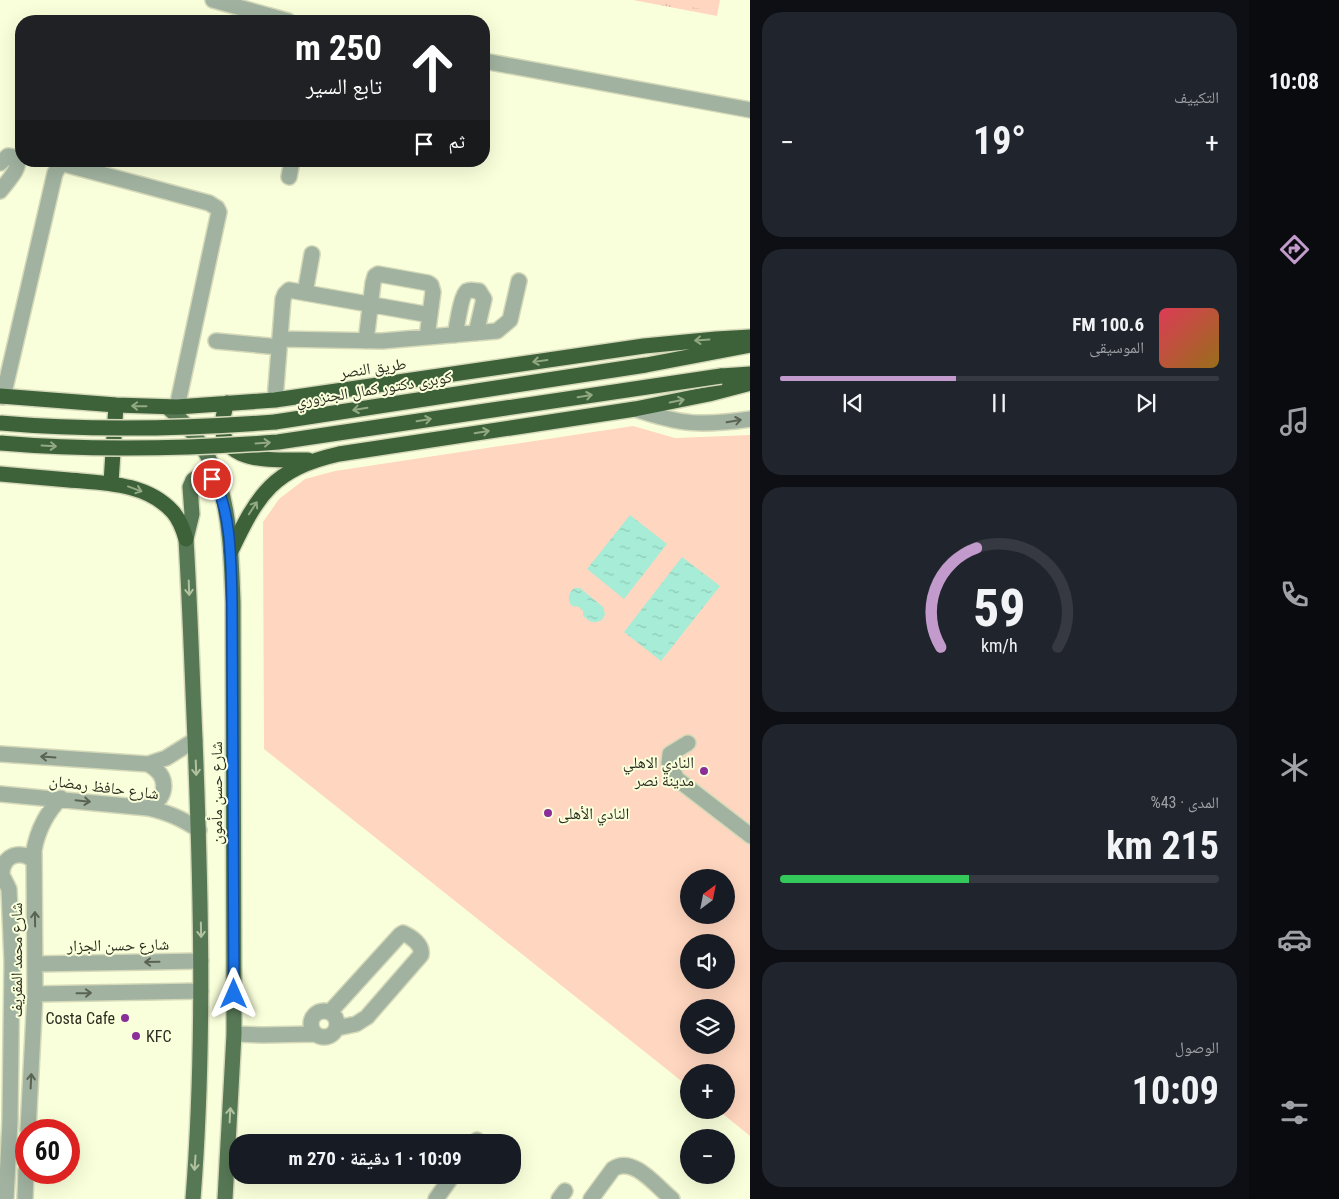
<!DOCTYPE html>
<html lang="ar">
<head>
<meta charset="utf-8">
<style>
  body { margin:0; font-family:"Roboto Condensed","Noto Naskh Arabic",sans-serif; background:#20242c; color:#f1f3f6; direction:rtl; height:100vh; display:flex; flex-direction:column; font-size:19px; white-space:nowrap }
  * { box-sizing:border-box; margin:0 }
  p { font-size:16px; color:#9ea1a6 }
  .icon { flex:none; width:28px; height:28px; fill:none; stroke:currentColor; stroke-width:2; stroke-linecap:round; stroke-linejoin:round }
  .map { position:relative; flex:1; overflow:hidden; direction:ltr }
  .details { display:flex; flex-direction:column; gap:12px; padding:12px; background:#0d0f14; width:499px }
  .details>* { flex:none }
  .top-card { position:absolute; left:15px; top:15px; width:475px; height:152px; border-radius:20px; box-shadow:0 5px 20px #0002; direction:rtl; background:#202124; color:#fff; overflow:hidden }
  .needle { width:32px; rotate:32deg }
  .tools { position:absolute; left:680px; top:869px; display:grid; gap:10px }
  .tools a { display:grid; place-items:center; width:55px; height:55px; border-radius:50%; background:#171b24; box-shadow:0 5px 20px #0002; font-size:25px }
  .speed { position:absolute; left:15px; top:1119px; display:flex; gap:10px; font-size:25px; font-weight:700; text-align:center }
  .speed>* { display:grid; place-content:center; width:65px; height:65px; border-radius:50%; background:#171b24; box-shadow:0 5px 20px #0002; line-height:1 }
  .speed .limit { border:8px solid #d22; background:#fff; color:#111 }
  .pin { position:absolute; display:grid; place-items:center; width:42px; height:42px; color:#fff; margin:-21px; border:2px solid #fff; border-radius:50%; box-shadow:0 1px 5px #0007 }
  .me { position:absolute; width:55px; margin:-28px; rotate:0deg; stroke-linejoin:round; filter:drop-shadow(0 0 4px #0008) }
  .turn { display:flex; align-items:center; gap:18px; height:105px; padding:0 25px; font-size:22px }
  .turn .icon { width:65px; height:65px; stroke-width:2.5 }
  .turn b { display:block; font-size:35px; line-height:42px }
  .then { display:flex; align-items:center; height:48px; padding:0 25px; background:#0003; gap:10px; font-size:19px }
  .big { font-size:38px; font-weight:700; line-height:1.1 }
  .details .tile { flex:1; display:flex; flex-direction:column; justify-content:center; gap:8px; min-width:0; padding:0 18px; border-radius:20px; background:#20242c }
  .details .dial { align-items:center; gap:0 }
  .dial svg { height:130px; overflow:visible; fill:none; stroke:#363941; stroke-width:7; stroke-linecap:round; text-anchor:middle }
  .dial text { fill:#f1f3f6; stroke:none }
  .song { display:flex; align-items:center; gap:15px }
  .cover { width:60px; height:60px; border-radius:8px; background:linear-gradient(135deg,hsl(350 70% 55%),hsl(40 70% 35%)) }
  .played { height:5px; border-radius:2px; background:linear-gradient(90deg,#c39acc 40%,#363941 40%) }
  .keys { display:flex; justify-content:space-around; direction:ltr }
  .heat { display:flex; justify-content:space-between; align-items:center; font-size:28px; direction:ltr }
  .charge { height:8px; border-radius:4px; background:linear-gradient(90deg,#34c759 43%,#363941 0) }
  .trip { position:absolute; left:229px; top:1134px; width:292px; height:50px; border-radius:20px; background:#171b24; box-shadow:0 5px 20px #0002; font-weight:700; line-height:50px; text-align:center; direction:rtl }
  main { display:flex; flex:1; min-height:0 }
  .menu { display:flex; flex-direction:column; width:90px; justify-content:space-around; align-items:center; background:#090b0e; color:#9ea1a6 }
  .menu .icon { width:35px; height:35px }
  .menu .active { color:#c39acc }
  .menu b { font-size:22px; color:#f1f3f6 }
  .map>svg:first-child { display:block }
  .park { fill:url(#park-tufts) }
  .garden { fill:#ffd6bf; fill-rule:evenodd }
  .water { fill:url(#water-ripples) }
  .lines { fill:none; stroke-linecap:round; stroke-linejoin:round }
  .minor-casing { stroke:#d5d9b9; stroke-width:18 }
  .major-casing { stroke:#d5d9b9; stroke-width:18 }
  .highway-casing { stroke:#d5d9b9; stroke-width:18 }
  .minor { stroke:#a1b3a0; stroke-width:15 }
  .major { stroke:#577855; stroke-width:15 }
  .highway { stroke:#3d623a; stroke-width:15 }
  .highway-bridge-casing { stroke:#d5d9b9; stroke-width:18; stroke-linecap:butt }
  .highway-bridge { stroke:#3d623a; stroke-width:15 }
  .oneway { stroke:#92a982 }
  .oneway2 { stroke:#5b6353 }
  .oneway3 { stroke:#b1c29f }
  .route-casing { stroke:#114b97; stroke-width:12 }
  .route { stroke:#1a73e8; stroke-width:9 }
  .poi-dot { fill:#8a2e99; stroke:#faffdb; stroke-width:2 }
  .labels { text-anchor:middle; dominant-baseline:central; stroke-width:4; stroke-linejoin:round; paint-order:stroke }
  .street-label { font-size:16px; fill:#2c2d20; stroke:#faffdb }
  .poi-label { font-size:16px; fill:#2c2d20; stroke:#faffdb; text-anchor:end }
</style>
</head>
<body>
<main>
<nav class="menu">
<b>10:08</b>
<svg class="icon active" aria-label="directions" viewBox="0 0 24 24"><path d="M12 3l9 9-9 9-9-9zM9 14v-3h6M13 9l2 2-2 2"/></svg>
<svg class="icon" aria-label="music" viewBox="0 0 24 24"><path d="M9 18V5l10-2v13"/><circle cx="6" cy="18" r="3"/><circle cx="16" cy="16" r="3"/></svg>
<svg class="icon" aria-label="phone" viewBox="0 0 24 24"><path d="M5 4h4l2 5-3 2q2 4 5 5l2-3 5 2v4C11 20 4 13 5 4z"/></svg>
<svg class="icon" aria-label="climate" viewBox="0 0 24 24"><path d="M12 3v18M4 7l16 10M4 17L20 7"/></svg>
<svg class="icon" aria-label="car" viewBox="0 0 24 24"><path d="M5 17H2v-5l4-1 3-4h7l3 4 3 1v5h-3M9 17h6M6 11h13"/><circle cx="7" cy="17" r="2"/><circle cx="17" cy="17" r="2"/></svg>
<svg class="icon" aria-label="filters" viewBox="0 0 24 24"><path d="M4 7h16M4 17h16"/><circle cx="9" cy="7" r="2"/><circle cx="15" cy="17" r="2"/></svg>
</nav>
<section class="details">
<div class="tile"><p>التكييف</p>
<div class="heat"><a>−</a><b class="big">19°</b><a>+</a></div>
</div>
<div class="tile">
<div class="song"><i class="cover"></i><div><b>100.6 FM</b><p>الموسيقى</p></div></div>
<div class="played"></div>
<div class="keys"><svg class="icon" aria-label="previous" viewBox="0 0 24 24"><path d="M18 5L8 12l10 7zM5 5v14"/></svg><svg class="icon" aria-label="pause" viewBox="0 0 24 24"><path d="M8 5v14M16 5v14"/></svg><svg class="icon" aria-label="next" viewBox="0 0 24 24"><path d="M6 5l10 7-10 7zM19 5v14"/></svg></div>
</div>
<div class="tile dial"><svg viewBox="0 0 100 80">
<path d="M14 69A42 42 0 1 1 86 69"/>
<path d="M14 69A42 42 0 0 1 36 8" stroke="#c39acc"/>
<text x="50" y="56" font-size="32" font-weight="700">59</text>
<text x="50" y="72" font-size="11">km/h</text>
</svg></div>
<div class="tile"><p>المدى · 43%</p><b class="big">215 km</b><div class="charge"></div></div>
<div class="tile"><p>الوصول</p><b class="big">10:09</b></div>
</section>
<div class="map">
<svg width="751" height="1199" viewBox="0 0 751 1199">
  <defs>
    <pattern id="park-tufts" width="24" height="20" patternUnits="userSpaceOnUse" patternTransform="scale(1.25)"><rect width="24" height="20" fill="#ffd6bf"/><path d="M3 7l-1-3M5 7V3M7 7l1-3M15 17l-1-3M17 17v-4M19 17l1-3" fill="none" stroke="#dbb8a4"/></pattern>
    <pattern id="water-ripples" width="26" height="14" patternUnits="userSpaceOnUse" patternTransform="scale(1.25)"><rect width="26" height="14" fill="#a6ecd6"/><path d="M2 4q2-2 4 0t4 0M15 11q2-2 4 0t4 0" fill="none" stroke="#8fcbb7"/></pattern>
  </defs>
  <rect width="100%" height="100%" fill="#faffdb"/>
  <!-- park -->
  <path class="park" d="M633,0H720L717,16Z"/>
  <!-- garden -->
  <path class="garden" d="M689,0H708L706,10L687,6Z
    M633,426L675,438L750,435V1136L718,1110H726V1072H689V1087L264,749L263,522L279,499L305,479L335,471ZM689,878H726V915H689ZM689,942H726V980H689ZM689,1008H726V1045H689Z"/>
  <!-- water -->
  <path class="water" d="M630,515L667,544L624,599L587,569Z
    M682,557L720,586L661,661L624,632Z
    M574,588H580L603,607L605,614L602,620C593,624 590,622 583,616V611L579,607L572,606C567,599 568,594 574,588Z"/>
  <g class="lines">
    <defs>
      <path id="minor" d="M213,0L288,21
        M484,61L751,110
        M0,163L8,156C31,158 6,183 0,191
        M289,177L292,161
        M305,293L312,254
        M455,335C457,326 461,295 467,291C471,289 475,291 479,291L484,299L476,333
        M280,339L382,341L497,331L510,320L519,281
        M216,341L279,347
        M366,341L373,283L375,276L378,274L428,283L431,285L433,292L427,337
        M3,397L55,173L60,165L64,164L209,203L217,208L219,212L177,407
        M275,400L283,299L285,294L289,290L430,315
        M635,409C681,425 702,426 751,419
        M688,743L670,754L669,763L677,779L751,836
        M0,754L148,764L166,758L195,740
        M148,764C169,775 169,796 148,808
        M0,794L148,808C169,813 181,818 199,830
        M0,871L9,889L12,962L10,1121L6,1199
        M2,873C3,855 21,849 34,861
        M35,964L201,961
        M35,994L201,991
        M311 1024a13 13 0 1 1 26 0a13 13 0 1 1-26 0Z
        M330,1012L400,935L403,933C412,937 423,945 421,955L367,1017L356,1024L337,1028
        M234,1034L263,1035L315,1034
        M28,1130L35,994L34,850C38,829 46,813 61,798
        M475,1142L477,1140
        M25,1199L26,1170
        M436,1199L453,1175
        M559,1199L565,1191
        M591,1199L613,1169C633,1155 657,1187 672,1199"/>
      <path id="major" d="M167,407C230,458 230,527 233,602L234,1034L225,1199
        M193,1199C205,1046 201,892 195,739C192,672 190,606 186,539L192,514L190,487L193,480L200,475L209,476L214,482L217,491"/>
      <path id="highway" d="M721,376L751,374
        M0,396L116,405L177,407L275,400L644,346L716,339L751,337
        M227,403C205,465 268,460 308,460
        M275,422L646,365L751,345
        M0,474C23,476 46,478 69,480C105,483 147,483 173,512C180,520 183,529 186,539
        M111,483L116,405
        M231,551C258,494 273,469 339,454L635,409L709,394L751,383"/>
    </defs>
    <!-- minor casing -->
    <use href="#minor" class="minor-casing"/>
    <!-- major casing -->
    <use href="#major" class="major-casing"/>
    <!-- highway casing -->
    <use href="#highway" class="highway-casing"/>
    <!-- minor -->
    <use href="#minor" class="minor"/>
    <!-- major -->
    <use href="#major" class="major"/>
    <!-- highway -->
    <use href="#highway" class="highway"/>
    <defs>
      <path id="highway-bridge" d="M0,423C92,431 184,429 275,422
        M0,443C93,451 185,449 278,442L721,376"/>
    </defs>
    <!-- highway-bridge casing -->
    <use href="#highway-bridge" class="highway-bridge-casing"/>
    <!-- highway-bridge -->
    <use href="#highway-bridge" class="highway-bridge"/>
  </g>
  <!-- one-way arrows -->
  <defs><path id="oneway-shaft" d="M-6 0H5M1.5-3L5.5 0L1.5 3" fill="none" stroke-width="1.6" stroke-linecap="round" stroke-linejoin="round" transform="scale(1.25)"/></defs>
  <g class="oneway">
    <use href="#oneway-shaft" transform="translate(702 340) rotate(176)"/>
    <use href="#oneway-shaft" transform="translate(540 361) rotate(172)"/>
    <use href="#oneway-shaft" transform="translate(585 396) rotate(-9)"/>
    <use href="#oneway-shaft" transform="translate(677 401) rotate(-12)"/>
    <use href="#oneway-shaft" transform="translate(139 406) rotate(-179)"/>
    <use href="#oneway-shaft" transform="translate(360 409) rotate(171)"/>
    <use href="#oneway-shaft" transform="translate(424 420) rotate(-9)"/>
    <use href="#oneway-shaft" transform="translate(482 432) rotate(-9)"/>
    <use href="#oneway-shaft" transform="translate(263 443) rotate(-4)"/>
    <use href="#oneway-shaft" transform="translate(49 446) rotate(3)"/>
    <use href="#oneway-shaft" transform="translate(135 489) rotate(20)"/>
    <use href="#oneway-shaft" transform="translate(253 508) rotate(-57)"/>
  </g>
  <g class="oneway2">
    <use href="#oneway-shaft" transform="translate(734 421) rotate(-9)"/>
    <use href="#oneway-shaft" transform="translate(48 757) rotate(-176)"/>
    <use href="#oneway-shaft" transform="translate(83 801) rotate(6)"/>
    <use href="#oneway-shaft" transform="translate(35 919) rotate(-91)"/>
    <use href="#oneway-shaft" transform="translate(152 962) rotate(179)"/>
    <use href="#oneway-shaft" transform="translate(84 993) rotate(-1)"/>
    <use href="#oneway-shaft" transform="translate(31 1081) rotate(-87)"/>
  </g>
  <g class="oneway3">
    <use href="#oneway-shaft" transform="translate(189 588) rotate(88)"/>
    <use href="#oneway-shaft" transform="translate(196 768) rotate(88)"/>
    <use href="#oneway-shaft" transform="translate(201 930) rotate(89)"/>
    <use href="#oneway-shaft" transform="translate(230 1115) rotate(-87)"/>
    <use href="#oneway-shaft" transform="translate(195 1163) rotate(94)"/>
  </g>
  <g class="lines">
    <defs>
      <path id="route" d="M212,479C232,506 231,569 232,602L234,994"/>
    </defs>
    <!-- route casing -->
    <use href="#route" class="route-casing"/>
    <!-- route -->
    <use href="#route" class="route"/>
  </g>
  <!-- markers -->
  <g class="poi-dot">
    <circle cx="704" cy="771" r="5"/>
    <circle cx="548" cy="813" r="5"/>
    <circle cx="125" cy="1018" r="5"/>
    <circle cx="136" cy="1036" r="5"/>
  </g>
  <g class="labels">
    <!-- street labels -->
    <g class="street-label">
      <text transform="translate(373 368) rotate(-8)">طريق النصر</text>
      <text transform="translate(374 389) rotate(-9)">كوبرى دكتور كمال الجنزوري</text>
      <text transform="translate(104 787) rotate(7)">شارع حافظ رمضان</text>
      <text transform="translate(216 793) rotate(-90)">شارع حسن مأمون</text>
      <text transform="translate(118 945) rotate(-1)">شارع حسن الجزار</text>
      <text transform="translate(16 960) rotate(-90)">شارع محمد المقريف</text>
    </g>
    <!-- poi labels -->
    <g class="poi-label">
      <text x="694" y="762">النادي الاهلي<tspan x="694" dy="18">مدينة نصر</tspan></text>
      <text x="558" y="813" text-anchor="start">النادي الأهلى</text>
      <text x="115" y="1018">Costa Cafe</text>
      <text x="146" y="1036" text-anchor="start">KFC</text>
    </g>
  </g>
</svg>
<div class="tools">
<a><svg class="needle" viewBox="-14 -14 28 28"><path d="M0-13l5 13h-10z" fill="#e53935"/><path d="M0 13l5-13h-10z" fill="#9ea1a6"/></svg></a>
<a><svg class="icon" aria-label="sound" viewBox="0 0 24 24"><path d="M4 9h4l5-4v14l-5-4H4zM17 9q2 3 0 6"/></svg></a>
<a><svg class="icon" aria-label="layers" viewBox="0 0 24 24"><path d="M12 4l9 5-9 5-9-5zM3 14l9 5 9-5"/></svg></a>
<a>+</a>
<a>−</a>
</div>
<div class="speed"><div class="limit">60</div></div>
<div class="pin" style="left:212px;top:479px;background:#d93025"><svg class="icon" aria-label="arrive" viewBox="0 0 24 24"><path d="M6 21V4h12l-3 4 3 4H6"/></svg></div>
<svg class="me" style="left:234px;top:994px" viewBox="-20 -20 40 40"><path d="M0-17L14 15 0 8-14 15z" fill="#1a73e8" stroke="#fff" stroke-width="4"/></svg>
<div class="trip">10:09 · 1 دقيقة · 270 m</div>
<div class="top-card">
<div class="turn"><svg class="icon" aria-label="ahead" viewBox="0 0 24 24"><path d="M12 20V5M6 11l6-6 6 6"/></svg><div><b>250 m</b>تابع السير</div></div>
<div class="then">ثم<svg class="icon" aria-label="arrive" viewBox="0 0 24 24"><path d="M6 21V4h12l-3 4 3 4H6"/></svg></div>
</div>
</div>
</main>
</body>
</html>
